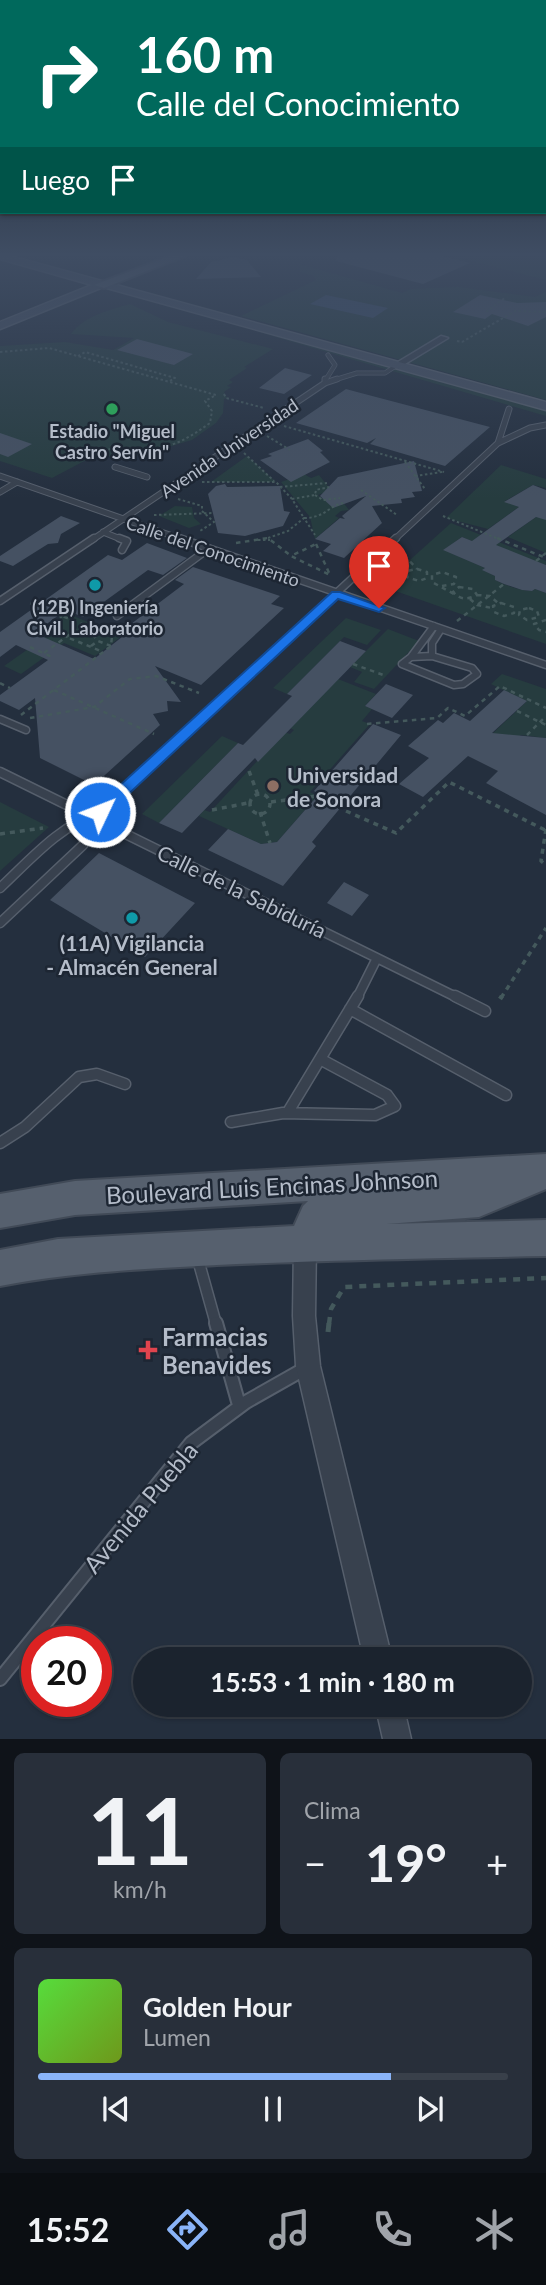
<!DOCTYPE html>
<html lang="es">
<head>
<meta charset="utf-8">
<style>
  body { margin:0; font-family:Lato,sans-serif; background:#282f3a; color:#f1f3f6; height:100vh; display:flex; flex-direction:column; font-size:26px; white-space:nowrap }
  * { box-sizing:border-box; margin:0 }
  p { font-size:23px; color:#a0a4aa }
  .icon { flex:none; width:38px; height:38px; fill:none; stroke:currentColor; stroke-width:2; stroke-linecap:round; stroke-linejoin:round }
  .map { position:relative; height:1739px; overflow:hidden }
  .panel { display:flex; flex-direction:column; gap:14px; padding:14px; background:#0f1319; flex:1 }
  .panel>* { flex:none }
  .hud { position:absolute; left:0px; top:0px; width:546px; height:214px; box-shadow:0 2px 5px #0004,0 0 0 2px #39404a; background:#00695c; color:#fff; overflow:hidden }
  .speed { position:absolute; left:21px; top:1626px; display:flex; gap:14px; font-size:35px; font-weight:700; text-align:center }
  .speed>* { display:grid; place-content:center; width:91px; height:91px; border-radius:50%; background:#1b232e; box-shadow:0 2px 5px #0004,0 0 0 2px #39404a; line-height:1 }
  .speed .limit { border:10px solid #d22; background:#fff; color:#111 }
  .pin { position:absolute; display:grid; place-items:center; width:60px; height:60px; color:#fff; margin:-72px -30px; border-radius:50% 50% 50% 0; rotate:-45deg; box-shadow:0 0 7px #0007 }
  .pin .icon { rotate:45deg }
  .me { position:absolute; width:77px; margin:-38px; rotate:47deg; stroke-linejoin:round; filter:drop-shadow(0 0 5px #0008) }
  .turn { display:flex; align-items:center; gap:24px; height:147px; padding:0 21px; font-size:32px }
  .turn .icon { width:91px; height:91px; stroke-width:2.5 }
  .turn b { display:block; font-size:49px; line-height:60px }
  .then { display:flex; align-items:center; height:66px; padding:0 21px; background:#0003; gap:14px; font-size:26px }
  .big { font-size:52px; font-weight:700; line-height:1.1 }
  .panel .widget { flex:1; display:flex; flex-direction:column; justify-content:center; gap:10px; min-width:0; padding:0 24px; border-radius:10px; background:#282f3a }
  .panel .dial { align-items:center; gap:0 }
  .dial b { font-size:91px; line-height:1 }
  .song { display:flex; align-items:center; gap:21px }
  .cover { width:84px; height:84px; border-radius:10px; background:linear-gradient(135deg,hsl(110 70% 55%),hsl(80 70% 35%)) }
  .played { height:7px; border-radius:4px; background:linear-gradient(90deg,#8ab4f8 75%,#39404a 75%) }
  .keys { display:flex; justify-content:space-around; direction:ltr }
  .heat { display:flex; justify-content:space-between; align-items:center; font-size:38px; direction:ltr }
  .panel .tiles { flex:1; display:grid; gap:14px; grid-template-columns:1fr 1fr }
  .widget:last-child { grid-column:span 2 }
  .trip { position:absolute; left:133px; top:1647px; width:399px; height:70px; border-radius:35px; background:#1b232e; box-shadow:0 2px 5px #0004,0 0 0 2px #39404a; font-weight:700; line-height:70px; text-align:center }
  .menu { display:flex; height:112px; justify-content:space-around; align-items:center; background:#0b0e12; color:#a0a4aa }
  .menu .icon { width:49px; height:49px }
  .menu .selected { color:#8ab4f8 }
  .menu b { font-size:32px; color:#f1f3f6 }
  .map>svg:first-child { display:block }
  .green { fill:#263c3f }
  .water { fill:#394c67 }
  .building { fill:#455162 }
  .lines { fill:none; stroke-linecap:round; stroke-linejoin:round }
  .service-far5-casing { stroke:#565f6c; stroke-width:5 }
  .service-far4-casing { stroke:#565f6c; stroke-width:7 }
  .service-far3-casing { stroke:#565f6c; stroke-width:9 }
  .service-far2-casing { stroke:#565f6c; stroke-width:11 }
  .service-far1-casing { stroke:#565f6c; stroke-width:13 }
  .service-casing { stroke:#565f6c; stroke-width:16 }
  .minor-casing { stroke:#565f6c; stroke-width:3 }
  .secondary-casing { stroke:#565f6c; stroke-width:3 }
  .primary-casing { stroke:#414a57; stroke-width:4 }
  .path-far4 { stroke:#44595c; stroke-width:2; stroke-dasharray:2.5 2.5; stroke-linecap:butt }
  .path-far3 { stroke:#44595c; stroke-width:2.5; stroke-dasharray:4.5 4.5; stroke-linecap:butt }
  .path-far2 { stroke:#44595c; stroke-width:3.5; stroke-dasharray:5 5; stroke-linecap:butt }
  .path-far1 { stroke:#44595c; stroke-width:4.5; stroke-dasharray:7 7; stroke-linecap:butt }
  .path { stroke:#44595c; stroke-width:5; stroke-dasharray:9 9; stroke-linecap:butt }
  .service-far5 { stroke:#38414e; stroke-width:3.5 }
  .service-far4 { stroke:#38414e; stroke-width:5 }
  .service-far3 { stroke:#38414e; stroke-width:6 }
  .service-far2 { stroke:#38414e; stroke-width:8 }
  .service-far1 { stroke:#38414e; stroke-width:10 }
  .service { stroke:#38414e; stroke-width:12 }
  .minor { fill:#38414e; fill-rule:evenodd }
  .secondary { fill:#465061; fill-rule:evenodd }
  .primary { fill:#56606e; fill-rule:evenodd }
  .route { fill:#1a73e8; stroke:#114b97; stroke-width:2 }
  .leisure-dot { fill:#2e9e5b; stroke:#1d2633; stroke-width:2.5 }
  .culture-dot { fill:#0f9aa8; stroke:#1d2633; stroke-width:2.5 }
  .education-dot { fill:#8d6e63; stroke:#1d2633; stroke-width:2.5 }
  .health-dot { fill:#e0444e; stroke:#1d2633; stroke-width:2.5 }
  .labels { text-anchor:middle; dominant-baseline:central; stroke-width:5; stroke-linejoin:round; paint-order:stroke }
  .far-poi-label { font-size:18px; font-weight:bold; fill:#b4bcc9; stroke:#1d2633 }
  .far-street-label { font-size:18px; fill:#b4bcc9; stroke:#1d2633 }
  .poi-label { font-size:21px; font-weight:bold; fill:#b4bcc9; stroke:#1d2633; text-anchor:start }
  .street-label { font-size:21px; fill:#b4bcc9; stroke:#1d2633 }
  .near-street-label { font-size:24px; fill:#b4bcc9; stroke:#1d2633 }
  .near-poi-label { font-size:24px; font-weight:bold; fill:#b4bcc9; stroke:#1d2633; text-anchor:start }
</style>
</head>
<body>
<div class="map">
<svg width="546" height="1739" viewBox="0 0 546 1739">
  <rect width="100%" height="100%" fill="#242f3e"/>
  <!-- green -->
  <path class="green" d="M460,256H546V280L468,260V257L442,269L448,261Z
    M299,264L402,293L411,289L458,287L535,297L546,292V400L241,316L316,280L314,276L300,272Z
    M130,304L168,322L273,349L244,367L247,368L229,380L233,382L227,386L231,387L224,392L227,398L224,399L223,413L216,423L192,440L148,453L90,458L52,478L0,461V346L65,342L113,350L134,338L71,334C84,316 109,310 130,304Z
    M248,329L546,411V416Z
    M247,456L276,482H211Z
    M501,465L546,479V488L533,485L505,501L519,507L488,529L446,518Z
    M304,474L311,478L319,475L331,490L318,495L321,498L339,497L349,510L341,511L335,516L339,518L315,539L310,517L281,482Z
    M175,506L192,507L194,518L201,524L189,528L159,516Z
    M536,517L546,518V553L508,537Z
    M451,523L546,561V565L507,551L504,554L462,537L444,550L485,568L483,570L495,576V580C507,586 519,590 532,591L535,589L546,593V644L381,586Z
    M66,613L122,636L95,656L64,643L21,674L4,666L48,635L41,631Z
    M346,618L381,630L367,645L344,637L287,694L273,688Z
    M388,629L419,641L374,689L354,682L362,672L350,667Z
    M502,674L546,689V738L521,735L508,747L491,735L526,702L491,684Z
    M338,679L376,694L365,706L372,709L362,721L370,724L310,792L317,796L277,842L261,844L199,816L204,810L210,812L284,732L290,734L294,730L288,727Z
    M222,736L238,743L159,823L142,814Z
    M0,802L49,827L0,871Z"/>
  <!-- water -->
  <path class="water" d="M326,295L388,308L373,318L310,304Z"/>
  <!-- building -->
  <path class="building" d="M337,256H442L470,263L423,284L336,261Z
    M233,257L247,260L261,277L196,279L211,262Z
    M480,295L517,303L546,302V317L528,326L492,314L485,319L453,312Z
    M137,339L193,354L174,365L117,350Z
    M285,368L312,375L284,394L259,388Z
    M346,389L357,392L490,427L445,466L370,444L376,438L367,443L296,423Z
    M0,433L32,444L8,457L0,454Z
    M308,439L323,451L320,452L330,462L291,482L260,460L272,456L268,454Z
    M414,461L422,491L412,492L415,497L401,499L402,503L372,506L382,523L344,558L323,551L331,544L315,539L340,518L345,519L342,516L366,496L333,508L320,496L338,477Z
    M225,484L227,487L280,486L284,511L290,512L283,526L245,536L218,533L208,494L216,486Z
    M533,485L546,490V520L536,517L496,545L546,565V593L535,589L532,591L522,590L504,584L495,580V576L482,570L485,568L443,550L462,537L472,541L519,507L504,502Z
    M61,516L80,523L61,534L58,543L48,544L13,566L0,561V556Z
    M147,543L187,558L163,575L148,570L83,617L66,610L34,633L94,659L136,626L131,624L184,584L175,580L193,567L280,596L271,604L284,608L201,685L155,666L181,702L167,701L168,711L153,714L160,725L94,785L40,758L35,698L19,710L0,701V695L48,660L16,645L0,657V632L108,555L122,560Z
    M340,641L366,651L258,762L255,758L182,833L159,823L238,743L243,745L292,696L287,694Z
    M386,684L413,695L392,718L365,706Z
    M504,690L527,701L492,733L546,738V815L486,783L498,771L468,756L423,797L399,784L429,758L408,746L438,720L443,723L454,713L470,721Z
    M373,724L401,735L312,842L316,846L283,886L208,850L228,829L261,844L277,842L319,794L314,791Z
    M99,853L195,903L145,957L50,900Z
    M344,882L369,895L352,916L327,903Z"/>
  <g class="lines">
    <defs>
      <path id="service-far5" d="M325,381L335,365L328,355
        M331,381L357,373H385L397,365"/>
      <path id="service-far4" d="M325,383L337,379
        M498,443L509,409
        M115,467L147,477
        M0,476L184,540
        M0,492L17,482
        M103,532L123,540
        M92,540L325,383V379
        M394,540L498,443L530,428L546,425"/>
      <path id="service-far3" d="M119,538L127,541L122,550
        M179,538L546,665
        M0,601L94,538
        M117,616L208,549
        M432,656L472,668L477,674L463,684L454,685L402,664L411,657Z
        M432,656V643L441,629
        M411,657L434,626
        M0,719L26,730
        M176,741L396,538"/>
      <path id="service-far2" d="M0,772L458,998
        M0,888C31,859 59,826 100,812L178,740
        M0,923L83,845L103,822L102,819
        M357,998L377,958"/>
      <path id="service-far1" d="M455,996L485,1011
        M350,1009L506,1095
        M288,1112L358,996
        M231,1122L283,1113L375,1115L395,1106L387,1095L320,1059
        M0,1143L25,1127L79,1077L97,1074L125,1084
        M197,1256L216,1324"/>
      <path id="service" d="M216,1323L239,1405
        M0,1679L191,1443L246,1402L306,1368"/>
      <path id="minor" d="M441,336L448,338L400,367L393,365Z
        M305,1232L313,1235L316,1243L315,1316L320,1366L392,1659H364L296,1366L293,1316L294,1243L297,1235Z
        M375,1704H403L411,1739H383Z"/>
      <path id="secondary" d="M0,256H10L546,402V410L103,287L0,329V322L92,285L0,259Z"/>
      <path id="primary" d="M170,256H185L104,288L94,285Z
        M546,1154V1189L479,1217L386,1224L546,1220V1256C436,1258 326,1260 217,1265C144,1269 72,1272 0,1286V1250L58,1239L294,1226L303,1206L308,1201L75,1215L0,1228V1194L75,1181Z"/>
    </defs>
    <!-- service-far5 casing -->
    <use href="#service-far5" class="service-far5-casing"/>
    <!-- service-far4 casing -->
    <use href="#service-far4" class="service-far4-casing"/>
    <!-- service-far3 casing -->
    <use href="#service-far3" class="service-far3-casing"/>
    <!-- service-far2 casing -->
    <use href="#service-far2" class="service-far2-casing"/>
    <!-- service-far1 casing -->
    <use href="#service-far1" class="service-far1-casing"/>
    <!-- service casing -->
    <use href="#service" class="service-casing"/>
    <!-- minor casing -->
    <use href="#minor" class="minor-casing"/>
    <!-- secondary casing -->
    <use href="#secondary" class="secondary-casing"/>
    <!-- primary casing -->
    <use href="#primary" class="primary-casing"/>
    <!-- path-far4 -->
    <path class="path-far4" d="M486,312L506,297
      M457,341L462,342L515,311L546,312
      M0,352L49,348L216,395L205,401L212,411L210,423C193,435 177,446 156,448C133,450 110,444 91,456
      M78,356L85,352L175,378L168,382
      M224,394L226,398L264,408
      M284,426L444,472
      M267,436L290,450
      M244,453L274,481
      M405,462L425,489
      M415,476L442,472
      M202,482H276L292,499L304,518C326,518 330,504 344,503
      M280,487L327,483
      M361,490L397,515
      M315,495L323,500L340,498
      M178,499L202,506V511L214,522L200,531
      M292,499L315,495L316,490L329,487
      M154,515L213,513
      M443,516L501,540
      M268,538L288,531L304,518L315,535
      M258,540H270"/>
    <!-- path-far3 -->
    <path class="path-far3" d="M497,538L546,558
      M236,543L268,538L291,556
      M316,544L330,575L291,556Z
      M404,555L417,569
      M536,561L546,553
      M417,569L427,572V578L419,581L407,577V571Z
      M382,577H407
      M442,586L454,584L456,577L442,572L432,575V582L454,594
      M459,587L473,589L477,595C467,600 461,600 453,592Z
      M477,595L490,596L498,603
      M470,599L477,605L492,608
      M501,603L514,607V613L504,616L494,612L493,606Z
      M529,608L537,611L539,617L527,620L519,615L520,610Z
      M546,620L534,624L539,630L546,632
      M457,621L504,584
      M45,628L103,652
      M45,628L62,616
      M91,646L98,641L111,646
      M30,647L52,657
      M44,653L84,624L98,641
      M353,664L386,676
      M0,683L10,688
      M54,690L154,734
      M517,711L546,725
      M21,715L111,646L112,636L27,602
      M30,718L94,707L130,679L156,676L199,693
      M367,724L437,718L448,708L465,716L500,686L546,708
      M527,735L546,716"/>
    <!-- path-far2 -->
    <path class="path-far2" d="M249,771L258,795
      M250 804a10 10 0 1 1 20 0a10 10 0 1 1-20 0Z
      M271,802L317,796
      M212,810L248,803
      M346,811L396,833L449,782L545,830
      M260,812L270,843
      M546,829L541,861L546,865
      M0,834L43,828
      M501,998L546,928"/>
    <!-- path-far1 -->
    <path class="path-far1" d="M500,999L502,996
      M329,1324L331,1309L344,1287L546,1278"/>
    <!-- path -->
    <path class="path" d="M328,1332L329,1323"/>
    <!-- service-far5 -->
    <use href="#service-far5" class="service-far5"/>
    <!-- service-far4 -->
    <use href="#service-far4" class="service-far4"/>
    <!-- service-far3 -->
    <use href="#service-far3" class="service-far3"/>
    <!-- service-far2 -->
    <use href="#service-far2" class="service-far2"/>
    <!-- service-far1 -->
    <use href="#service-far1" class="service-far1"/>
    <!-- service -->
    <use href="#service" class="service"/>
    <!-- minor -->
    <use href="#minor" class="minor"/>
    <!-- secondary -->
    <use href="#secondary" class="secondary"/>
    <!-- primary -->
    <use href="#primary" class="primary"/>
  </g>
  <!-- sky -->
  <linearGradient id="sky" x2="0" y2="1"><stop stop-color="#141a22"/><stop offset="0.51" stop-color="#3f4d63"/><stop offset="1" stop-color="#3f4d63" stop-opacity="0"/></linearGradient>
  <rect width="546" height="499" fill="url(#sky)"/>
  <!-- route -->
  <path class="route" d="M332,592H340L385,608L379,612L338,599L106,815H95L93,812L95,808Z"/>
  <!-- markers -->
  <circle class="leisure-dot" cx="112" cy="409" r="7"/>
  <g class="culture-dot">
    <circle cx="95" cy="585" r="7"/>
    <circle cx="132" cy="918" r="7"/>
  </g>
  <circle class="education-dot" cx="273" cy="786" r="7"/>
  <path class="health-dot" d="M144.5 1339.5h7v7h7v7h-7v7h-7v-7h-7v-7h7z"/>
  <g class="labels">
    <!-- far-poi labels -->
    <g class="far-poi-label">
      <text x="112" y="431">Estadio "Miguel<tspan x="112" dy="21">Castro Servín"</tspan></text>
      <text x="95" y="607">(12B) Ingeniería<tspan x="95" dy="21">Civil. Laboratorio</tspan></text>
    </g>
    <!-- far-street labels -->
    <g class="far-street-label">
      <text transform="translate(229 448) rotate(-34)">Avenida Universidad</text>
      <text transform="translate(213 551) rotate(19)">Calle del Conocimiento</text>
    </g>
    <!-- poi labels -->
    <g class="poi-label">
      <text x="287" y="774">Universidad<tspan x="287" dy="24">de Sonora</tspan></text>
      <text x="132" y="942" text-anchor="middle">(11A) Vigilancia<tspan x="132" dy="24">- Almacén General</tspan></text>
    </g>
    <!-- street labels -->
    <g class="street-label">
      <text transform="translate(242 891) rotate(26)">Calle de la Sabiduría</text>
    </g>
    <!-- near-street labels -->
    <g class="near-street-label">
      <text transform="translate(272 1186) rotate(-3)">Boulevard Luis Encinas Johnson</text>
      <text transform="translate(140 1507) rotate(-50)">Avenida Puebla</text>
    </g>
    <!-- near-poi labels -->
    <g class="near-poi-label">
      <text x="162" y="1336">Farmacias<tspan x="162" dy="28">Benavides</tspan></text>
    </g>
  </g>
</svg>
<div class="speed"><div class="limit">20</div></div>
<div class="pin" style="left:379px;top:608px;background:#d93025"><svg class="icon" aria-label="arrive" viewBox="0 0 24 24"><path d="M6 21V4h12l-3 4 3 4H6"/></svg></div>
<svg class="me" style="left:100px;top:812px" viewBox="-20 -20 40 40"><circle r="17" fill="#1a73e8" stroke="#fff" stroke-width="3"/><path d="M0-11L8 9 0 5-8 9z" fill="#fff"/></svg>
<div class="trip">15:53 · 1 min · 180 m</div>
<div class="hud">
<div class="turn"><svg class="icon" aria-label="right" viewBox="0 0 24 24"><path d="M7 20v-9h11M14 6l5 5-5 5"/></svg><div><b>160 m</b>Calle del Conocimiento</div></div>
<div class="then">Luego<svg class="icon" aria-label="arrive" viewBox="0 0 24 24"><path d="M6 21V4h12l-3 4 3 4H6"/></svg></div>
</div>
</div>
<section class="panel">
<div class="tiles">
<div class="widget dial"><b>11</b><p>km/h</p></div>
<div class="widget"><p>Clima</p>
<div class="heat"><a>−</a><b class="big">19°</b><a>+</a></div>
</div>
<div class="widget">
<div class="song"><i class="cover"></i><div><b>Golden Hour</b><p>Lumen</p></div></div>
<div class="played"></div>
<div class="keys"><svg class="icon" aria-label="previous" viewBox="0 0 24 24"><path d="M18 5L8 12l10 7zM5 5v14"/></svg><svg class="icon" aria-label="pause" viewBox="0 0 24 24"><path d="M8 5v14M16 5v14"/></svg><svg class="icon" aria-label="next" viewBox="0 0 24 24"><path d="M6 5l10 7-10 7zM19 5v14"/></svg></div>
</div>
</div>
</section>
<nav class="menu">
<b>15:52</b>
<svg class="icon selected" aria-label="directions" viewBox="0 0 24 24"><path d="M12 3l9 9-9 9-9-9zM9 14v-3h6M13 9l2 2-2 2"/></svg>
<svg class="icon" aria-label="music" viewBox="0 0 24 24"><path d="M9 18V5l10-2v13"/><circle cx="6" cy="18" r="3"/><circle cx="16" cy="16" r="3"/></svg>
<svg class="icon" aria-label="phone" viewBox="0 0 24 24"><path d="M5 4h4l2 5-3 2q2 4 5 5l2-3 5 2v4C11 20 4 13 5 4z"/></svg>
<svg class="icon" aria-label="climate" viewBox="0 0 24 24"><path d="M12 3v18M4 7l16 10M4 17L20 7"/></svg>
</nav>
</body>
</html>
